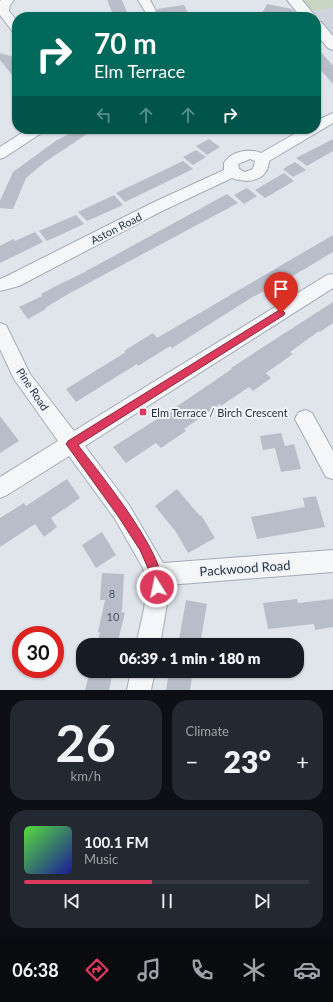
<!DOCTYPE html>
<html lang="en">
<head>
<meta charset="utf-8">
<style>
  body { margin:0; font-family:Lato,sans-serif; background:#242831; color:#f1f3f6; height:100vh; display:flex; flex-direction:column; font-size:15px; white-space:nowrap }
  * { box-sizing:border-box; margin:0 }
  p { font-size:13px; color:#9ea1a6 }
  .icon { flex:none; width:22px; height:22px; fill:none; stroke:currentColor; stroke-width:2; stroke-linecap:round; stroke-linejoin:round }
  .map { position:relative; height:690px; overflow:hidden }
  .details { display:flex; flex-direction:column; gap:10px; padding:10px; background:#0d0f14; flex:1 }
  .details>* { flex:none }
  .hud { position:absolute; left:12px; top:12px; width:309px; height:122px; border-radius:16px; box-shadow:0 1px 3px #0004; background:#00695c; color:#fff; overflow:hidden }
  .speed { position:absolute; left:12px; top:626px; display:flex; gap:8px; font-size:20px; font-weight:700; text-align:center }
  .speed>* { display:grid; place-content:center; width:52px; height:52px; border-radius:50%; background:#171b24; box-shadow:0 1px 3px #0004; line-height:1 }
  .speed .limit { border:6px solid #d22; background:#fff; color:#111 }
  .pin { position:absolute; display:grid; place-items:center; width:34px; height:34px; color:#fff; margin:-41px -17px; border-radius:50% 50% 50% 0; rotate:-45deg; box-shadow:0 0 4px #0007 }
  .pin .icon { rotate:45deg }
  .me { position:absolute; width:44px; margin:-22px; rotate:350deg; stroke-linejoin:round; filter:drop-shadow(0 0 3px #0008) }
  .turn { display:flex; align-items:center; gap:14px; height:84px; padding:0 16px; font-size:18px }
  .turn .icon { width:52px; height:52px; stroke-width:2.5 }
  .turn b { display:block; font-size:28px; line-height:34px }
  .lanes { display:flex; align-items:center; height:38px; padding:0 16px; background:#0003; justify-content:center; gap:20px; direction:ltr }
  .lanes .off { opacity:.35 }
  .big { font-size:30px; font-weight:800; line-height:1.1 }
  .details .widget { flex:1; display:flex; flex-direction:column; justify-content:center; gap:6px; min-width:0; padding:0 14px; border-radius:16px; background:#242831 }
  .details .dial { align-items:center; gap:0 }
  .dial b { font-size:52px; line-height:1 }
  .song { display:flex; align-items:center; gap:12px }
  .cover { width:48px; height:48px; border-radius:6px; background:linear-gradient(135deg,hsl(110 70% 55%),hsl(240 70% 35%)) }
  .played { height:4px; border-radius:2px; background:linear-gradient(90deg,#db3a5c 45%,#363941 45%) }
  .keys { display:flex; justify-content:space-around; direction:ltr }
  .heat { display:flex; justify-content:space-between; align-items:center; font-size:22px; direction:ltr }
  .details .tiles { flex:1; display:grid; gap:10px; grid-template-columns:1fr 1fr }
  .widget:last-child { grid-column:span 2 }
  .trip { position:absolute; left:76px; top:638px; width:228px; height:40px; border-radius:16px; background:#171b24; box-shadow:0 1px 3px #0004; font-weight:800; line-height:40px; text-align:center }
  .dock { display:flex; height:64px; justify-content:space-around; align-items:center; background:#090b0e; color:#9ea1a6 }
  .dock .icon { width:28px; height:28px }
  .dock .selected { color:#db3a5c }
  .dock b { font-size:18px; color:#f1f3f6 }
  .map>svg:first-child { display:block }
  .built { fill:#ced4dd }
  .green { fill:#c7d5c1 }
  .building { fill:#b7bec9 }
  .lines { fill:none; stroke-linecap:round; stroke-linejoin:round }
  .minor-casing { stroke:#a5acb6; stroke-width:2 }
  .tertiary-casing { stroke:#a5acb6; stroke-width:2 }
  .minor { fill:#f4f6f8; fill-rule:evenodd }
  .tertiary { fill:#f4f6f8; fill-rule:evenodd }
  .route { fill:#db3a5c; stroke:#8e263c }
  .poi-dot { fill:#db3a5c; stroke:#f0f4f8; stroke-width:1.5 }
  .labels { text-anchor:middle; dominant-baseline:central; stroke-width:4; stroke-linejoin:round; paint-order:stroke }
  .street-label { font-size:11px; fill:#273344; stroke:#f0f4f8 }
  .poi-label { font-size:11px; fill:#273344; stroke:#f0f4f8; text-anchor:start }
  .near-number-label { font-size:11px; fill:#4b5665 }
  .near-street-label { font-size:13px; fill:#273344; stroke:#f0f4f8 }
</style>
</head>
<body>
<div class="map">
<svg width="333" height="690" viewBox="0 0 333 690">
  <rect width="100%" height="100%" fill="#e0e5eb"/>
  <!-- built -->
  <path class="built" d="M302,0H333V34L312,11Z"/>
  <!-- green -->
  <path class="green" d="M302,0H333V7L312,11Z"/>
  <!-- building -->
  <path class="building" d="M107,0H122L129,17H114Z
    M267,4L292,9L299,17H260Z
    M184,5L190,17H153L152,14L157,11V9Z
    M316,46L333,66V84L316,65Z
    M0,53L17,58V81L0,60Z
    M79,129H88L90,132L45,162L26,178L13,209L0,208V201L13,172L57,140Z
    M209,139L220,147L207,155L196,146Z
    M333,139V151L307,166L296,158Z
    M196,150L206,157L193,165L183,157Z
    M183,161L193,169L125,202L116,193Z
    M295,162L306,170L293,177L283,169Z
    M284,173L294,181L265,198L255,190Z
    M247,188L257,196L244,204L234,195Z
    M227,194L238,203L70,293L45,308L46,309L28,319L19,307L42,296L41,294L58,285L79,275Z
    M114,195L123,205L87,221L78,212Z
    M76,215L84,224L47,241L39,231Z
    M35,232L43,242L0,263V246L13,239L15,241Z
    M333,235V252L276,286L275,285L251,298L172,348L170,346L138,366L137,364L76,402L66,389L126,352L124,351L153,333L157,338Z
    M333,302V323L320,332L319,331L290,352L293,354L266,373L271,378L253,391L249,387L221,406L220,404L184,429L186,431L161,448L156,443L126,463L113,447L176,407L232,369L231,368Z
    M0,416L19,441L0,453Z
    M281,433L285,446L294,444L301,469L281,472L275,448L263,450L260,436Z
    M67,479L80,498L51,518L57,527L44,537L35,524L0,547V518L24,503L26,506Z
    M177,489L200,516L201,515L215,538L188,553L176,532L155,506Z
    M316,496L325,527L257,539L251,517L305,507L303,498Z
    M102,532L116,555L96,568L82,545Z
    M102,573L124,574L122,612L125,613L117,645H97L100,632H98L105,600H100Z
    M297,599L298,603L333,599V627L315,630L314,624L268,629L263,603Z
    M186,600L207,604L200,645H178Z
    M90,671H113L109,690H85Z
    M169,672L192,677L190,690H166Z"/>
  <g class="lines">
    <defs>
      <path id="minor" d="M1,0H14L10,5L9,11L17,21V33L13,32L0,15V1Z
        M138,0H150L156,11L154,13H146Z
        M333,113V123L269,161C268,181 247,184 232,178L162,211L19,286L0,291V279L7,276L152,203L224,170V163C231,151 249,148 261,153L303,129H316V121ZM250,159L255,161L253,169L245,172L239,169L238,164Z
        M28,129H45L43,132L5,157L0,159V147Z
        M333,274V288L85,446L129,505L163,563L333,550V572L168,585V598L160,645H136C141,620 151,593 143,568L115,519L69,456L7,495L0,498V477L58,441L14,379L0,349V323L6,325L30,374L74,431L327,275Z
        M305,410L312,413L333,451V479L326,477L295,419L298,413Z
        M131,671H155L151,690H127Z"/>
      <path id="tertiary" d="M287,0H302L316,17H301Z
        M316,21L321,22L333,36V50L328,48L316,34Z"/>
    </defs>
    <!-- minor casing -->
    <use href="#minor" class="minor-casing"/>
    <!-- tertiary casing -->
    <use href="#tertiary" class="tertiary-casing"/>
    <!-- minor -->
    <use href="#minor" class="minor"/>
    <!-- tertiary -->
    <use href="#tertiary" class="tertiary"/>
  </g>
  <!-- route -->
  <path class="route" d="M281,309L285,313L284,315L78,445C97,470 173,562 161,591L157,592L153,591L151,575L140,550L118,516L66,444L68,441Z"/>
  <!-- markers -->
  <rect class="poi-dot" x="139" y="408" width="8" height="8" rx="2"/>
  <g class="labels">
    <!-- street labels -->
    <g class="street-label">
      <text transform="translate(116 228) rotate(-27)">Aston Road</text>
      <text transform="translate(33 389) rotate(56)">Pine Road</text>
    </g>
    <!-- poi labels -->
    <g class="poi-label">
      <text x="151" y="412">Elm Terrace / Birch Crescent</text>
    </g>
    <!-- near-number labels -->
    <g class="near-number-label">
      <text x="112" y="593">8</text>
      <text x="113" y="616">10</text>
    </g>
    <!-- near-street labels -->
    <g class="near-street-label">
      <text transform="translate(245 568) rotate(-4)">Packwood Road</text>
    </g>
  </g>
</svg>
<div class="speed"><div class="limit">30</div></div>
<div class="pin" style="left:281px;top:313px;background:#d93025"><svg class="icon" aria-label="arrive" viewBox="0 0 24 24"><path d="M6 21V4h12l-3 4 3 4H6"/></svg></div>
<svg class="me" style="left:157px;top:587px" viewBox="-20 -20 40 40"><circle r="17" fill="#db3a5c" stroke="#fff" stroke-width="3"/><path d="M0-11L8 9 0 5-8 9z" fill="#fff"/></svg>
<div class="trip">06:39 · 1 min · 180 m</div>
<div class="hud">
<div class="turn"><svg class="icon" aria-label="right" viewBox="0 0 24 24"><path d="M7 20v-9h11M14 6l5 5-5 5"/></svg><div><b>70 m</b>Elm Terrace</div></div>
<div class="lanes"><svg class="icon off" aria-label="left" viewBox="0 0 24 24"><path d="M17 20v-9H6M10 6l-5 5 5 5"/></svg><svg class="icon off" aria-label="ahead" viewBox="0 0 24 24"><path d="M12 20V5M6 11l6-6 6 6"/></svg><svg class="icon off" aria-label="ahead" viewBox="0 0 24 24"><path d="M12 20V5M6 11l6-6 6 6"/></svg><svg class="icon" aria-label="right" viewBox="0 0 24 24"><path d="M7 20v-9h11M14 6l5 5-5 5"/></svg></div>
</div>
</div>
<section class="details">
<div class="tiles">
<div class="widget dial"><b>26</b><p>km/h</p></div>
<div class="widget"><p>Climate</p>
<div class="heat"><a>−</a><b class="big">23°</b><a>+</a></div>
</div>
<div class="widget">
<div class="song"><i class="cover"></i><div><b>100.1 FM</b><p>Music</p></div></div>
<div class="played"></div>
<div class="keys"><svg class="icon" aria-label="previous" viewBox="0 0 24 24"><path d="M18 5L8 12l10 7zM5 5v14"/></svg><svg class="icon" aria-label="pause" viewBox="0 0 24 24"><path d="M8 5v14M16 5v14"/></svg><svg class="icon" aria-label="next" viewBox="0 0 24 24"><path d="M6 5l10 7-10 7zM19 5v14"/></svg></div>
</div>
</div>
</section>
<nav class="dock">
<b>06:38</b>
<svg class="icon selected" aria-label="directions" viewBox="0 0 24 24"><path d="M12 3l9 9-9 9-9-9zM9 14v-3h6M13 9l2 2-2 2"/></svg>
<svg class="icon" aria-label="music" viewBox="0 0 24 24"><path d="M9 18V5l10-2v13"/><circle cx="6" cy="18" r="3"/><circle cx="16" cy="16" r="3"/></svg>
<svg class="icon" aria-label="phone" viewBox="0 0 24 24"><path d="M5 4h4l2 5-3 2q2 4 5 5l2-3 5 2v4C11 20 4 13 5 4z"/></svg>
<svg class="icon" aria-label="climate" viewBox="0 0 24 24"><path d="M12 3v18M4 7l16 10M4 17L20 7"/></svg>
<svg class="icon" aria-label="car" viewBox="0 0 24 24"><path d="M5 17H2v-5l4-1 3-4h7l3 4 3 1v5h-3M9 17h6M6 11h13"/><circle cx="7" cy="17" r="2"/><circle cx="17" cy="17" r="2"/></svg>
</nav>
</body>
</html>
